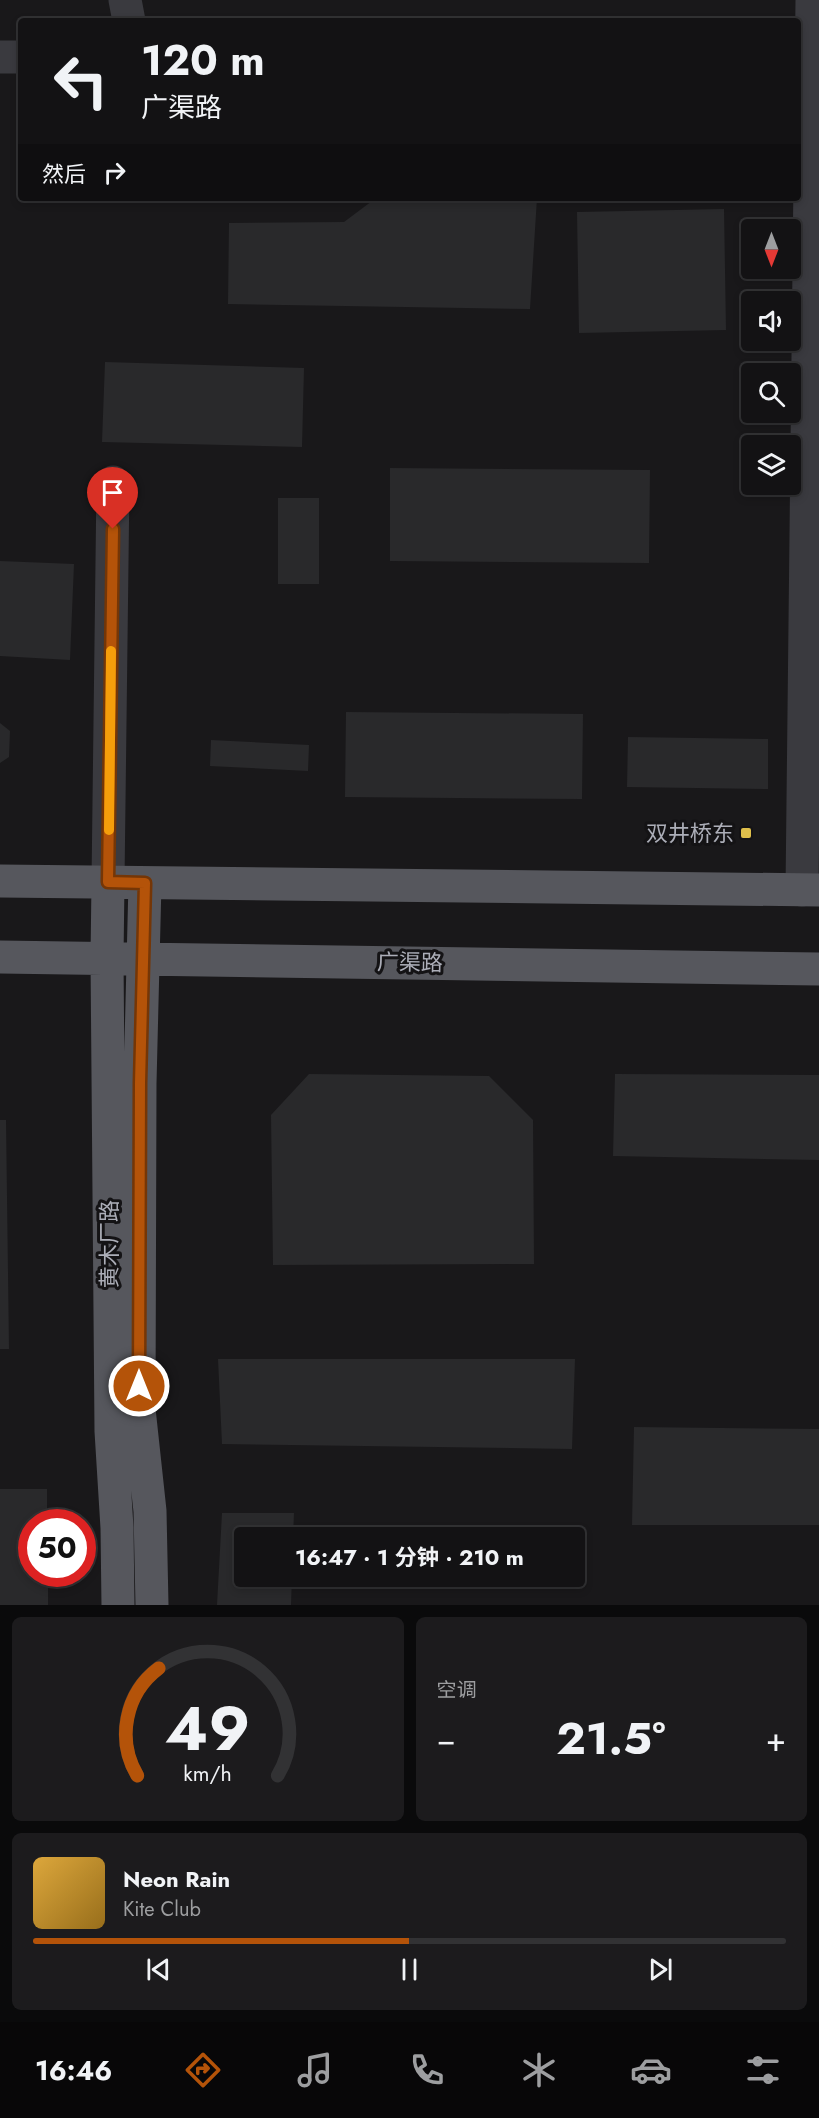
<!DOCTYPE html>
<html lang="zh">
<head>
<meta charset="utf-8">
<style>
  body { margin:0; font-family:Jost,"Noto Sans SC",sans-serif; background:#1c1b1d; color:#f1f3f6; height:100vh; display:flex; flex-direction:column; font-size:22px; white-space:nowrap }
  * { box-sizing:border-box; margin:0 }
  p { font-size:20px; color:#9d9ea0 }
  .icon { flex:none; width:33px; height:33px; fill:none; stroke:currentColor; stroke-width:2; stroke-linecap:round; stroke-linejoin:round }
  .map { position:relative; height:1605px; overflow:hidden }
  .side { display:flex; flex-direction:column; gap:12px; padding:12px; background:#0a0a0b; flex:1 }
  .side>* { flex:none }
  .top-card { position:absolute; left:18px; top:18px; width:783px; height:183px; border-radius:6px; box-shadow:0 3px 9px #0003,0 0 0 2px #323234; background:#131214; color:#f1f3f6; overflow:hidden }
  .needle { width:39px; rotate:180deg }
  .fabs { position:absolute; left:741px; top:219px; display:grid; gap:12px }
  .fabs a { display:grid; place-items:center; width:60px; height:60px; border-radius:6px; background:#131214; box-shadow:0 3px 9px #0003,0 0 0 2px #323234; font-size:30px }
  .speed { position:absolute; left:18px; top:1509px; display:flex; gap:12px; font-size:30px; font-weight:700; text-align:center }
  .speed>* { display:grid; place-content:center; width:78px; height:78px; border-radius:50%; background:#131214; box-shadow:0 3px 9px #0003,0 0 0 2px #323234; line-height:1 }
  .speed .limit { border:9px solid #d22; background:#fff; color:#111 }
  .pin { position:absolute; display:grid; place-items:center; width:51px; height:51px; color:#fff; margin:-62px -26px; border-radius:50% 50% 50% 0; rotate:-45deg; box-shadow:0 0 6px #0007 }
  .pin .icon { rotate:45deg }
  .me { position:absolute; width:66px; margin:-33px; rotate:0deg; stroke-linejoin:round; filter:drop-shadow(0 0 4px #0008) }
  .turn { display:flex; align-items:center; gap:21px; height:126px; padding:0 24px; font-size:27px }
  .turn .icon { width:78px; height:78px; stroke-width:2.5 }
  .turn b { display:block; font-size:42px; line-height:51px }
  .then { display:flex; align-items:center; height:57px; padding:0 24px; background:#0003; gap:12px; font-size:22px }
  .big { font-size:45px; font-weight:700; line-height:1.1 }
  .side .card { flex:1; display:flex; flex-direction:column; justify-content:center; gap:9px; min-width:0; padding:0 21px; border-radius:9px; background:#1c1b1d }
  .side .dial { align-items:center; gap:0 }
  .dial svg { height:156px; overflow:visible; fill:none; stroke:#323234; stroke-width:7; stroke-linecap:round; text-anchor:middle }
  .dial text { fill:#f1f3f6; stroke:none }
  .song { display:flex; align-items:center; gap:18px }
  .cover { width:72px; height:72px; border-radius:9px; background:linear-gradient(135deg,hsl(40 70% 55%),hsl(40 70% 35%)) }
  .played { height:6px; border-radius:3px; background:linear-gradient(90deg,#b45309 50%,#323234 50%) }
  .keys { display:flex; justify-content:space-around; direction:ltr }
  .heat { display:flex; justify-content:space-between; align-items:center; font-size:33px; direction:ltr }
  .side .tiles { flex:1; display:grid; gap:12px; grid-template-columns:1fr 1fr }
  .card:last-child { grid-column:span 2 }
  .trip { position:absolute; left:234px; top:1527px; width:351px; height:60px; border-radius:6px; background:#131214; box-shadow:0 3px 9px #0003,0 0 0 2px #323234; font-weight:700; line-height:60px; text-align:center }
  .menu { display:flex; height:96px; justify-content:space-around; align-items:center; background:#080708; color:#9d9ea0 }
  .menu .icon { width:42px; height:42px }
  .menu .current { color:#b45309 }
  .menu b { font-size:27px; color:#f1f3f6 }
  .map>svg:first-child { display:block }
  .building { fill:#29292b }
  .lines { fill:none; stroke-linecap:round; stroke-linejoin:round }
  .minor { stroke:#3a3a3f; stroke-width:33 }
  .major { stroke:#56575d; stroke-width:33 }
  .route-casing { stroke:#753606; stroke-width:15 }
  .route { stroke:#b45309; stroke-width:10 }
  .slow { stroke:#f59e0b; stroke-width:10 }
  .poi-dot { fill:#dfbf4b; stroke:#141315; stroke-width:2 }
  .labels { text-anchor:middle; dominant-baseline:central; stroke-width:6; stroke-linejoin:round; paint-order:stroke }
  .poi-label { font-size:22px; fill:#acaeb8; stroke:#141315; text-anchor:end }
  .street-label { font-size:22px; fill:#acaeb8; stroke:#141315 }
</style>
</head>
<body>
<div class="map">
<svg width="819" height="1605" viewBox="0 0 819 1605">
  <rect width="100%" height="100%" fill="#19181a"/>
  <!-- building -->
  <path class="building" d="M376,198H537L530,309L228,304L229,223L344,222Z
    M724,209L726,330L579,333L577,212Z
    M105,362L304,368L302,447L102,442Z
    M390,468L650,470L649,563L390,561Z
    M278,498H319V584H278Z
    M0,561L74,564L70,660L0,656Z
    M346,712L583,714L582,799L345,797Z
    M0,723L10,731L9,757L0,763Z
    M628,737L768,739V789L627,787Z
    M211,740L309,745L308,771L210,766Z
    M309,1074L489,1076L533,1120L534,1264L273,1265L271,1115Z
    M615,1074L819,1075V1160L613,1156Z
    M0,1120H6L9,1349H0Z
    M218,1359H575L572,1449L222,1444Z
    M634,1427L819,1429V1525H632Z
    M0,1489H47V1522H32V1574H48V1605H0Z
    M222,1513H294L293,1538H244V1576H292L291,1605H217Z"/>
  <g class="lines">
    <!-- minor -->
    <path class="minor" d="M125,0L129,21
      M0,57H21
      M108,882L113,482
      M802,890L812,0"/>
    <!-- major -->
    <path class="major" d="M0,881L819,890
      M108,882L107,958L111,1431L117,1528L118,1605
      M145,883L140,1083L139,1409L150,1511L152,1605
      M0,957L819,969"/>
  </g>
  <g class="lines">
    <defs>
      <path id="route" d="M113,529L108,882L145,883L140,1083L139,1386"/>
    </defs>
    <!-- route casing -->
    <use href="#route" class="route-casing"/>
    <!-- route -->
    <use href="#route" class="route"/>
    <!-- slow -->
    <path class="slow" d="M109,830L111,651"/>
  </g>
  <!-- markers -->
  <rect class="poi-dot" x="740" y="827" width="12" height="12" rx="3"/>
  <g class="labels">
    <!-- poi labels -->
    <g class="poi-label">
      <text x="734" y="833">双井桥东</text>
    </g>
    <!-- street labels -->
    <g class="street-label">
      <text transform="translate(410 962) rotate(1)">广渠路</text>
      <text transform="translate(109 1244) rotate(-90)">黄木厂路</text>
    </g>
  </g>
</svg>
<div class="fabs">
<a><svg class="needle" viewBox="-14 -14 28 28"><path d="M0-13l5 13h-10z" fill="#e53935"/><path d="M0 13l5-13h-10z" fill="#9d9ea0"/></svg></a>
<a><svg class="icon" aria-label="sound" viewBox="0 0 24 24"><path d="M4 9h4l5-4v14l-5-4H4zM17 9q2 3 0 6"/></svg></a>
<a><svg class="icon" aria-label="search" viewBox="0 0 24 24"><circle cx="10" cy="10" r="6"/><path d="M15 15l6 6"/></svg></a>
<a><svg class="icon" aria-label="layers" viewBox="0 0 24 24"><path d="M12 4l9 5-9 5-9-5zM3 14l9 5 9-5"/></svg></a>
</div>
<div class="speed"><div class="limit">50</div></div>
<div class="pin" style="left:113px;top:529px;background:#d93025"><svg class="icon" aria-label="arrive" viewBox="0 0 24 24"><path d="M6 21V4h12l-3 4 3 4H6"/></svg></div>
<svg class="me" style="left:139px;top:1386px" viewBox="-20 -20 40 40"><circle r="17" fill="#b45309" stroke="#fff" stroke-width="3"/><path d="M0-11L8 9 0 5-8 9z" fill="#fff"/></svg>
<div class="trip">16:47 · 1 分钟 · 210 m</div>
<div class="top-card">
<div class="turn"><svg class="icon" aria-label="left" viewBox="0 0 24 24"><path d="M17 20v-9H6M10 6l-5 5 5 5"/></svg><div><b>120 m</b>广渠路</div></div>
<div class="then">然后<svg class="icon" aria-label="right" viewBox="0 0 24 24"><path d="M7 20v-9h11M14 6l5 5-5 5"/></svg></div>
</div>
</div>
<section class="side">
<div class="tiles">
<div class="card dial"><svg viewBox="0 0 100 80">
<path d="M14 69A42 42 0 1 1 86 69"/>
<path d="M14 69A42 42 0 0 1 25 14" stroke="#b45309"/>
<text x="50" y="56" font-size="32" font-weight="700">49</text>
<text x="50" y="72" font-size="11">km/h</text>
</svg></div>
<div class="card"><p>空调</p>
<div class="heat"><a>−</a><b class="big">21.5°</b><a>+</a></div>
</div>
<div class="card">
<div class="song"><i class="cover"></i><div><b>Neon Rain</b><p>Kite Club</p></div></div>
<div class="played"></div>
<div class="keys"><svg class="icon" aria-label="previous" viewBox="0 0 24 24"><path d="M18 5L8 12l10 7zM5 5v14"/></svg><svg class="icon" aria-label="pause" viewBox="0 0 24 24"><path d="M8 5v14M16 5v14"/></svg><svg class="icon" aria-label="next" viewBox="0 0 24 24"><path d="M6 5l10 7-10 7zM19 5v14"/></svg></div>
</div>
</div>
</section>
<nav class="menu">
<b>16:46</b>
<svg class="icon current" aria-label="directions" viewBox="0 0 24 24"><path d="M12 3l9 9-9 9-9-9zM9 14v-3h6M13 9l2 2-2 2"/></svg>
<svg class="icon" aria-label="music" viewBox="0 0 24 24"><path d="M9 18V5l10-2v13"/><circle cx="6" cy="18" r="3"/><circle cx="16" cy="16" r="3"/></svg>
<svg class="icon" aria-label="phone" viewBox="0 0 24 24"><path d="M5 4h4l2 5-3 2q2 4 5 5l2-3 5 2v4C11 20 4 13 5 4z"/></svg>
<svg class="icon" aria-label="climate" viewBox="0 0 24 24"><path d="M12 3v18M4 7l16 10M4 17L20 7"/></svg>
<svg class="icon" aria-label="car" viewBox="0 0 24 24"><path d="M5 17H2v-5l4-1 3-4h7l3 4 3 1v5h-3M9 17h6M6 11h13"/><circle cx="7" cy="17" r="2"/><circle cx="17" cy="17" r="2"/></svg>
<svg class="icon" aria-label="filters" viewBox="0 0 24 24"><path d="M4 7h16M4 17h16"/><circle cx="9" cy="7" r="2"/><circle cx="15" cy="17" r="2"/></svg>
</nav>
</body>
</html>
